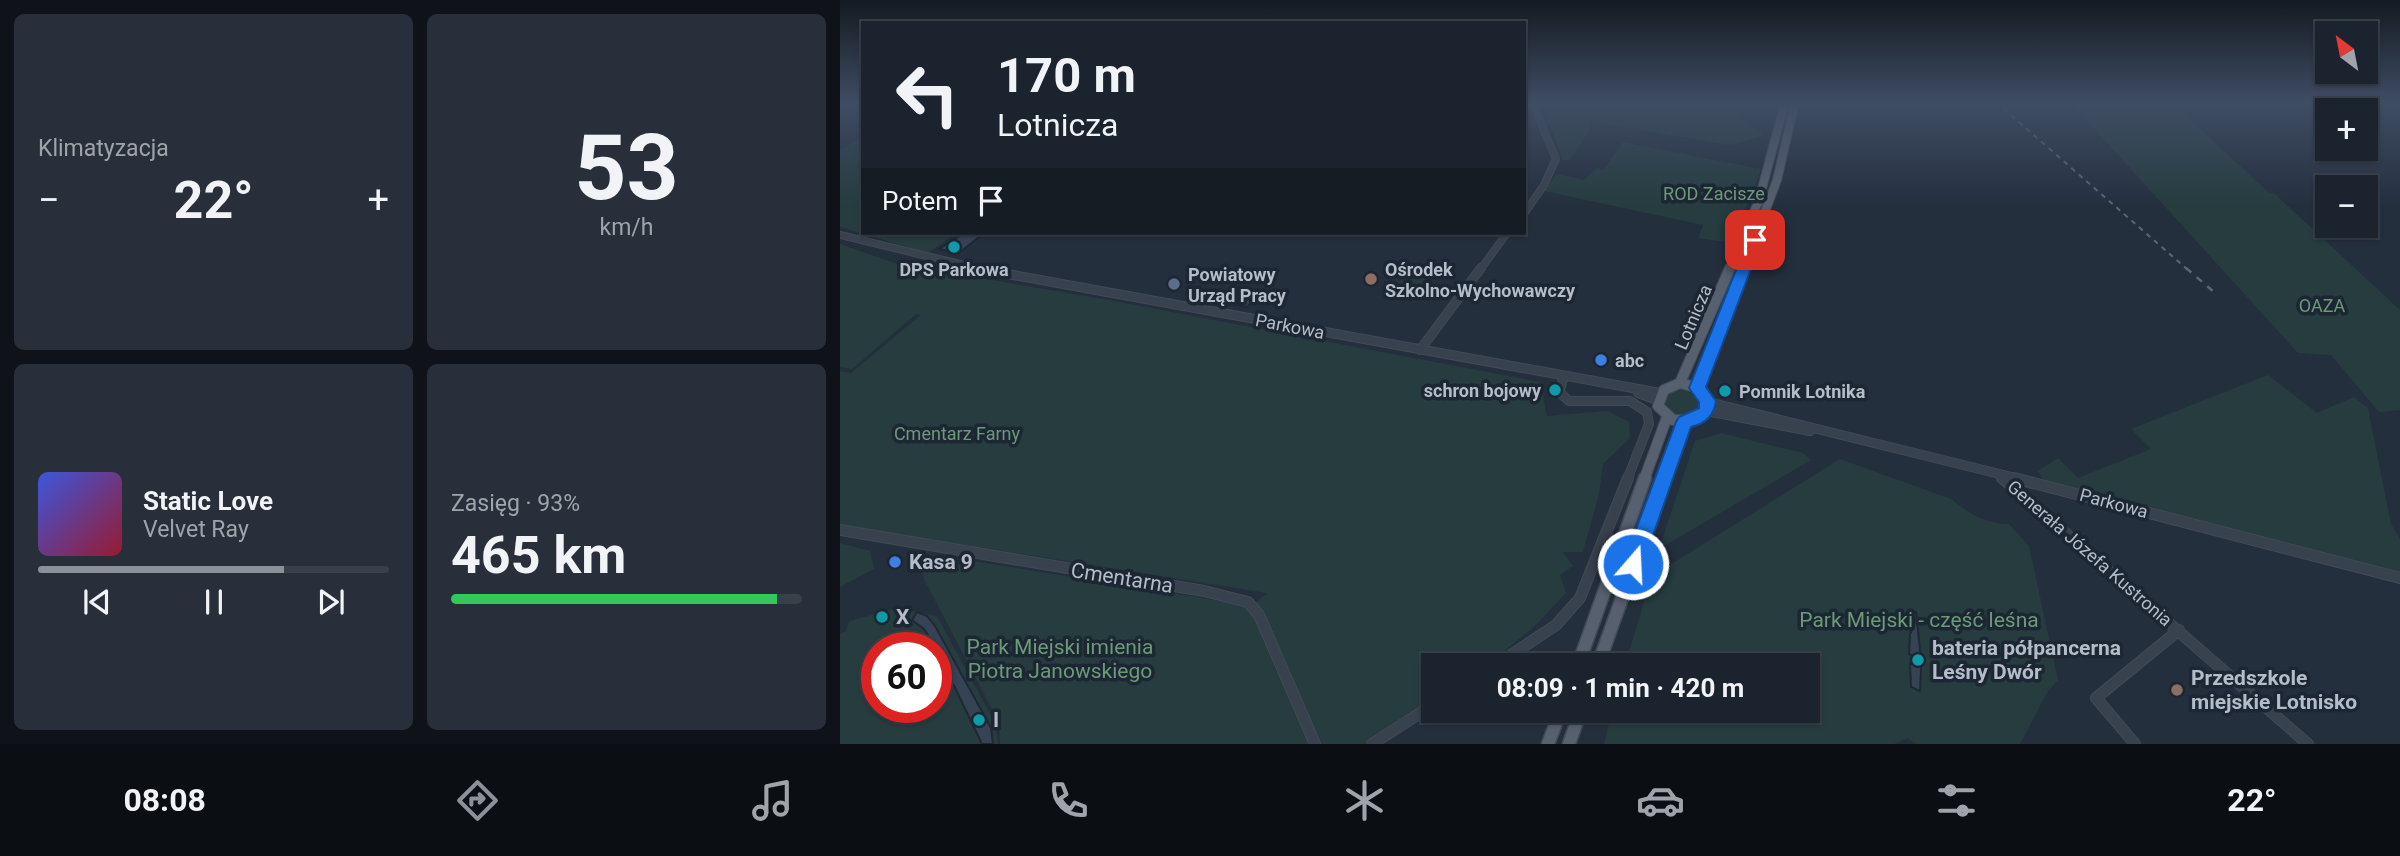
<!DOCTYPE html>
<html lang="pl">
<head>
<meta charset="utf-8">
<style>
  body { margin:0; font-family:Roboto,sans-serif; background:#282f3a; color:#f1f3f6; height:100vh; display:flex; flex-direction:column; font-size:26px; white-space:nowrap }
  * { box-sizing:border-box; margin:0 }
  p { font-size:23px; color:#a0a4aa }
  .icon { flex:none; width:38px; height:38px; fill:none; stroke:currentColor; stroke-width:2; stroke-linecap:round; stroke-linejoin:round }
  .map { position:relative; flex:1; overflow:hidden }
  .sheet { display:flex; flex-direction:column; gap:14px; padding:14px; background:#0f1319; width:840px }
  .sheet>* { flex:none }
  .banner { position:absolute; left:21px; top:21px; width:665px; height:214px; border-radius:0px; box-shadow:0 2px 5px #0004,0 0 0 2px #39404a; background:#1b232e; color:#f1f3f6; overflow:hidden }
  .needle { width:46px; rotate:328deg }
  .buttons { position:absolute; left:1475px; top:21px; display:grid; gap:14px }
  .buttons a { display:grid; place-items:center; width:63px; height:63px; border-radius:0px; background:#1b232e; box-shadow:0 2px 5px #0004,0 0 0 2px #39404a; font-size:35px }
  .speed { position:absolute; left:21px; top:632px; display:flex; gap:14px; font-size:35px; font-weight:700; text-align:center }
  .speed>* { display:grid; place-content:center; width:91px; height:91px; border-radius:50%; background:#1b232e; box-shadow:0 2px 5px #0004,0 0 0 2px #39404a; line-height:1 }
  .speed .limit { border:10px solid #d22; background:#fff; color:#111 }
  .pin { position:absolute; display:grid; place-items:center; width:60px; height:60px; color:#fff; margin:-30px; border-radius:14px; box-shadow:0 4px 10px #0006 }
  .me { position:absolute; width:77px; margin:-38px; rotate:19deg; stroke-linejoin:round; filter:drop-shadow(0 0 5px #0008) }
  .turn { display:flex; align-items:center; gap:24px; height:147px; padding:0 21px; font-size:32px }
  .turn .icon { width:91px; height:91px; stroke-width:2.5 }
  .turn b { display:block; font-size:49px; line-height:60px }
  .then { display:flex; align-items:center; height:66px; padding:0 21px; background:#0003; gap:14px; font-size:26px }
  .big { font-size:52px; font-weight:700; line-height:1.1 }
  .sheet .widget { flex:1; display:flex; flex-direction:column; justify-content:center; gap:10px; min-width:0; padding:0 24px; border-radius:10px; background:#282f3a }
  .sheet .dial { align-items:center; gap:0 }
  .dial b { font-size:91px; line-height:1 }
  .song { display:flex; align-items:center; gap:21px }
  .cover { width:84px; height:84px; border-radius:10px; background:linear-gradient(135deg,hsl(230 70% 55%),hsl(350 70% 35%)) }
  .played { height:7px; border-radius:4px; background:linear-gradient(90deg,#8c9099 70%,#39404a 70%) }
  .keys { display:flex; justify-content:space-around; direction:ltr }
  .heat { display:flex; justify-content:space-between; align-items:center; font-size:38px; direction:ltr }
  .charge { height:10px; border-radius:5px; background:linear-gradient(90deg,#34c759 93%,#39404a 0) }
  .sheet .tiles { flex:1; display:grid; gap:14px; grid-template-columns:repeat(2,1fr) }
  .trip { position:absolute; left:581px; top:653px; width:399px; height:70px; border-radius:0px; background:#1b232e; box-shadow:0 2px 5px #0004,0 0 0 2px #39404a; font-weight:700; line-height:70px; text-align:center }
  .menu { display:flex; height:112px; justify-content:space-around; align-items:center; background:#0b0e12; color:#a0a4aa }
  .menu .icon { width:49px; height:49px }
  .menu .selected { color:#8c9099 }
  .menu b { font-size:32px; color:#f1f3f6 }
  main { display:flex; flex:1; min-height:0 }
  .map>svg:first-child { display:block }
  .green { fill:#263c3f; fill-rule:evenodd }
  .building { fill:#364354; stroke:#1f2835; stroke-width:2 }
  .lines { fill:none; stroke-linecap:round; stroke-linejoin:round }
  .minor-far2-casing { stroke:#414a57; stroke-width:8 }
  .minor-far1-casing { stroke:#414a57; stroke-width:10 }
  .minor-casing { stroke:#414a57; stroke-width:12 }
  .major-far2-casing { stroke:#414a57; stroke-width:10 }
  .major-far1-casing { stroke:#414a57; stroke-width:12 }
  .major-casing { stroke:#414a57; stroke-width:15 }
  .minor-far2 { stroke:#38414e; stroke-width:6 }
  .minor-far1 { stroke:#38414e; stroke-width:8 }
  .minor { stroke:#38414e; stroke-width:10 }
  .major-far2 { stroke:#56606e; stroke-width:8 }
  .major-far1 { stroke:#56606e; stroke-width:10 }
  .major { stroke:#56606e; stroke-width:12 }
  .rail-far1 { stroke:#5a6575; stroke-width:2; stroke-dasharray:5 5; stroke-linecap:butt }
  .rail { stroke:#5a6575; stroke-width:2.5; stroke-dasharray:7 7; stroke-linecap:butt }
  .route { fill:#1a73e8; stroke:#114b97; stroke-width:2 }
  .culture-dot { fill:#0f9aa8; stroke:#1d2633; stroke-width:2.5 }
  .education-dot { fill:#8d6e63; stroke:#1d2633; stroke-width:2.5 }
  .service-dot { fill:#5c6f8a; stroke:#1d2633; stroke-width:2.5 }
  .shop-dot { fill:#3f7fe0; stroke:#1d2633; stroke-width:2.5 }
  .labels { text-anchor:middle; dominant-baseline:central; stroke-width:7; stroke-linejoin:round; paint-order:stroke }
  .park-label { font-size:18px; fill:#6b9a76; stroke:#1d2633 }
  .poi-label { font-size:18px; font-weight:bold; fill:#b4bcc9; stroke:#1d2633; text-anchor:start }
  .street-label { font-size:18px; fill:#b4bcc9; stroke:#1d2633 }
  .near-poi-label { font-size:21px; font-weight:bold; fill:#b4bcc9; stroke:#1d2633; text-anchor:start }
  .near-street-label { font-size:21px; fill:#b4bcc9; stroke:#1d2633 }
  .near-park-label { font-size:21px; fill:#6b9a76; stroke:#1d2633 }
</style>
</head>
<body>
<main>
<section class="sheet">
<div class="tiles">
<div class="widget"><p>Klimatyzacja</p>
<div class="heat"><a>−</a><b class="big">22°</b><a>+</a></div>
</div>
<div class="widget dial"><b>53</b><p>km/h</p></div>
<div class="widget">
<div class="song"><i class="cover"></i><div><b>Static Love</b><p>Velvet Ray</p></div></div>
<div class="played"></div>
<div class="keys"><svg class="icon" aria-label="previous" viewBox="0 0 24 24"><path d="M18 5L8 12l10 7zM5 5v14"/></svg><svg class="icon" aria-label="pause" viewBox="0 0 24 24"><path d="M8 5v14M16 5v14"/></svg><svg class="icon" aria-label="next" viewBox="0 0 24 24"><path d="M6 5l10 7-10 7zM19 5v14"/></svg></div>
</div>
<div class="widget"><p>Zasięg · 93%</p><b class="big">465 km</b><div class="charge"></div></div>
</div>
</section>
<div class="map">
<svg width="1560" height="744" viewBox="0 0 1560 744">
  <rect width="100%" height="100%" fill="#242f3e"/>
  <!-- green -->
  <path class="green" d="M701,102H895L902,117L923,136L889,145L750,121L751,128L730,160H723Z
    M1230,102H1331L1428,192L1435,194L1560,310V410L1539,412L1491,355L1458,353Z
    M23,137V233H116L88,253L0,227V150Z
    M783,142L921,169L893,243L858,238L863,225L704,191L717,174L744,180L757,168L764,169Z
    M0,244L57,264L269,300L700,382L707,416L767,411L789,422L790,438L763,464L759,494L743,552H723L733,566L720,575L726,593L695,626L647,665H593V700L524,744H160L159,723L84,579L81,564L89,554L387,602L410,608L427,593L0,525V371L11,373L81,315L76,314L12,369L0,367Z
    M571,265L593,269L580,289L557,285Z
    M1428,375L1477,413L1514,397L1528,408L1551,524L1560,539V572L1203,480L1198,471L1218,458L1238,478L1311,449L1291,429Z
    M844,389L859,397L860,408L849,416L834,415L824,403L828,393Z
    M881,433L963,453L971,460L819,549L855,441Z
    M1000,459L1111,499C1128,513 1146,524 1169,524L1189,546L1218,680L1208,691L1180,744H1076L1068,738L1054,744H764L772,711L968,710V665H785L812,576Z
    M0,543L30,551L34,569L0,587Z
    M58,608L97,616L156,725L158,744H0V634L6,631L9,621ZM37,648H96V707H37Z"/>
  <!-- building -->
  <path class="building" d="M124,233H144L119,253L99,249Z
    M374,289L404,295L407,291L419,293L407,307L395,305L399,301L366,298Z
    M77,612L87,616L95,626L151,728L153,744H142L96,648L84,629L72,620Z
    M1068,612H1076L1081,659L1069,654L1070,634L1073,628L1065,617Z
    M1081,662V669L1080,691L1071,687L1070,664Z"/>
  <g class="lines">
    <defs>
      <path id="minor-far2" d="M684,214L704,185L716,159L692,102
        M0,235L145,270
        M640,270L667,233"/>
      <path id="minor-far1" d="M135,268L820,393
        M580,350L641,268
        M724,377L719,392L729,401H790L807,412L809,424L787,480
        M798,393L817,400
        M868,402L1184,480
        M866,411L970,431
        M1161,477L1164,480"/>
      <path id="minor" d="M1162,478L1468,744
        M1174,478L1560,578
        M0,530L364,591L408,602L419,615L475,744
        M656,665L716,625L740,598L788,478
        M532,744L593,705
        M1295,744L1256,698L1339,630"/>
      <path id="major-far2" d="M889,270L919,200L945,102
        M903,270L937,180L955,102"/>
      <path id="major-far1" d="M840,383L890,268
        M840,383L858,388L868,402L866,411L854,420H833L818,406L824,390Z
        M858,388L904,268
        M804,480L827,417
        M824,480L845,422"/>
      <path id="major" d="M738,665L805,478
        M758,665L825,478
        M708,744L721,710
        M729,744L741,710"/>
    </defs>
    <!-- minor-far2 casing -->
    <use href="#minor-far2" class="minor-far2-casing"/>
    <!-- minor-far1 casing -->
    <use href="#minor-far1" class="minor-far1-casing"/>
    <!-- minor casing -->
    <use href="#minor" class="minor-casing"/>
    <!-- major-far2 casing -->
    <use href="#major-far2" class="major-far2-casing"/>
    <!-- major-far1 casing -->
    <use href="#major-far1" class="major-far1-casing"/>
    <!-- major casing -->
    <use href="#major" class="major-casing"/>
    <!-- minor-far2 -->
    <use href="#minor-far2" class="minor-far2"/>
    <!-- minor-far1 -->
    <use href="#minor-far1" class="minor-far1"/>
    <!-- minor -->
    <use href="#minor" class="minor"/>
    <!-- major-far2 -->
    <use href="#major-far2" class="major-far2"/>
    <!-- major-far1 -->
    <use href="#major-far1" class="major-far1"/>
    <!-- major -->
    <use href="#major" class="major"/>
    <!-- rail-far1 -->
    <path class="rail-far1" d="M1156,102L1348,270"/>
    <!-- rail -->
    <path class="rail" d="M1346,268L1374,292"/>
  </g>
  <!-- sky -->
  <linearGradient id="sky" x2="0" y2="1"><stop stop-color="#141a22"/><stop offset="0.5" stop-color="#3f4d63"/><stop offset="1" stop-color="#3f4d63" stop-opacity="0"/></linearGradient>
  <rect width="1560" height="206" fill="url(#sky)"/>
  <!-- route -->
  <path class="route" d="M915,236L922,240L866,387L876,401C874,416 865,424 851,427L803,564L800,570L793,573L786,570L783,564L836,422L839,417L859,408V402L849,388L908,240Z"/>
  <!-- markers -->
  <g class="culture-dot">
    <circle cx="114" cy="247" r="7"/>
    <circle cx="715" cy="390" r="7"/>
    <circle cx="885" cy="391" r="7"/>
    <circle cx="42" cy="617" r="7"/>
    <circle cx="1078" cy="660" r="7"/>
    <circle cx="139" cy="720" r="7"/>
  </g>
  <g class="education-dot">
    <circle cx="531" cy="279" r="7"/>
    <circle cx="1337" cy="690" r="7"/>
  </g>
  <circle class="service-dot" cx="334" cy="284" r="7"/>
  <g class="shop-dot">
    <circle cx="761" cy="360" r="7"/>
    <circle cx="55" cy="562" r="7"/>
  </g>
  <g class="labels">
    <!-- park labels -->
    <g class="park-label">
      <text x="874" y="193">ROD Zacisze</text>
      <text x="1482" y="305">OAZA</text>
      <text x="117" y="433">Cmentarz Farny</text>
    </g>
    <!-- poi labels -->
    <g class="poi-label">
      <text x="114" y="269" text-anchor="middle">DPS Parkowa</text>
      <text x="545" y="269">Ośrodek<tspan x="545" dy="21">Szkolno-Wychowawczy</tspan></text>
      <text x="348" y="274">Powiatowy<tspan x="348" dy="21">Urząd Pracy</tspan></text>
      <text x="775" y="360">abc</text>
      <text x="701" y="390" text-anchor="end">schron bojowy</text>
      <text x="899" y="391">Pomnik Lotnika</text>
    </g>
    <!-- street labels -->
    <g class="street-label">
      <text transform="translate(853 317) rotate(-67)">Lotnicza</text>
      <text transform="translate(450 326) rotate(11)">Parkowa</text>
      <text transform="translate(1274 503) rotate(15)">Parkowa</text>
      <text transform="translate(1250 553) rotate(41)">Generała Józefa Kustronia</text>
    </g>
    <!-- near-poi labels -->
    <g class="near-poi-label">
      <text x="69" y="562">Kasa 9</text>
      <text x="56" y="617">X</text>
      <text x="1092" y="648">bateria półpancerna<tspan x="1092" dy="24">Leśny Dwór</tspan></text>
      <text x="1351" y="678">Przedszkole<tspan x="1351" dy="24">miejskie Lotnisko</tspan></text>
      <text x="153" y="720">I</text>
    </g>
    <!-- near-street labels -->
    <g class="near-street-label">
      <text transform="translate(282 578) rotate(9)">Cmentarna</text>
    </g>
    <!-- near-park labels -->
    <g class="near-park-label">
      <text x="1079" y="620">Park Miejski - część leśna</text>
      <text x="220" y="647">Park Miejski imienia<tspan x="220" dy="24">Piotra Janowskiego</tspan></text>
    </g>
  </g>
</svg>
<div class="buttons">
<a><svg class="needle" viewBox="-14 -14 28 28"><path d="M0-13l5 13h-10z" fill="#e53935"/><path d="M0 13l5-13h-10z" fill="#a0a4aa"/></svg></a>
<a>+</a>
<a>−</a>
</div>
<div class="speed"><div class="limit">60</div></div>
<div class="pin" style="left:915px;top:240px;background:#d93025"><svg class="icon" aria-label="arrive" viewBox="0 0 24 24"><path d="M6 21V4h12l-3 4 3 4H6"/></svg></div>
<svg class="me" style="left:793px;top:564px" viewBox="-20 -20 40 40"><circle r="17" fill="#1a73e8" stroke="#fff" stroke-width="3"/><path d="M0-11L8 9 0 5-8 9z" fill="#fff"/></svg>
<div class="trip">08:09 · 1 min · 420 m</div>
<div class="banner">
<div class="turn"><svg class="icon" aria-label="left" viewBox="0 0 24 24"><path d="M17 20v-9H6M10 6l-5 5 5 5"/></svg><div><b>170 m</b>Lotnicza</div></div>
<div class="then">Potem<svg class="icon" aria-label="arrive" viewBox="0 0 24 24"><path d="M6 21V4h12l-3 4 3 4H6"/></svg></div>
</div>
</div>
</main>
<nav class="menu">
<b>08:08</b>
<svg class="icon selected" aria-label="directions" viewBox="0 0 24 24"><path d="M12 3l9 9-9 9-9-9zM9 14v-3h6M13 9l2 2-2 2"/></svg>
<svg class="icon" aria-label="music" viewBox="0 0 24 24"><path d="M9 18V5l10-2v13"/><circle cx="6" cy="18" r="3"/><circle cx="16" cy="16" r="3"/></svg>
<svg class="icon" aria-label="phone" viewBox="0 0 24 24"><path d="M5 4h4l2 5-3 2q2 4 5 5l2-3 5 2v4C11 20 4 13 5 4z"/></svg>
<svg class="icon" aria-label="climate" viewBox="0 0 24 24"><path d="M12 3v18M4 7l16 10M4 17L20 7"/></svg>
<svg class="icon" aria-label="car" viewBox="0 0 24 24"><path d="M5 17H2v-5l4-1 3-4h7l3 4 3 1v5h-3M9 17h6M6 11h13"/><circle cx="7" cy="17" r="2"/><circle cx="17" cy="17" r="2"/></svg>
<svg class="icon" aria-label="filters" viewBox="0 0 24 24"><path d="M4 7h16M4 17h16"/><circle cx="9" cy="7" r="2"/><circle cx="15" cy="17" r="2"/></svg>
<b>22°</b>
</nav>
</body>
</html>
